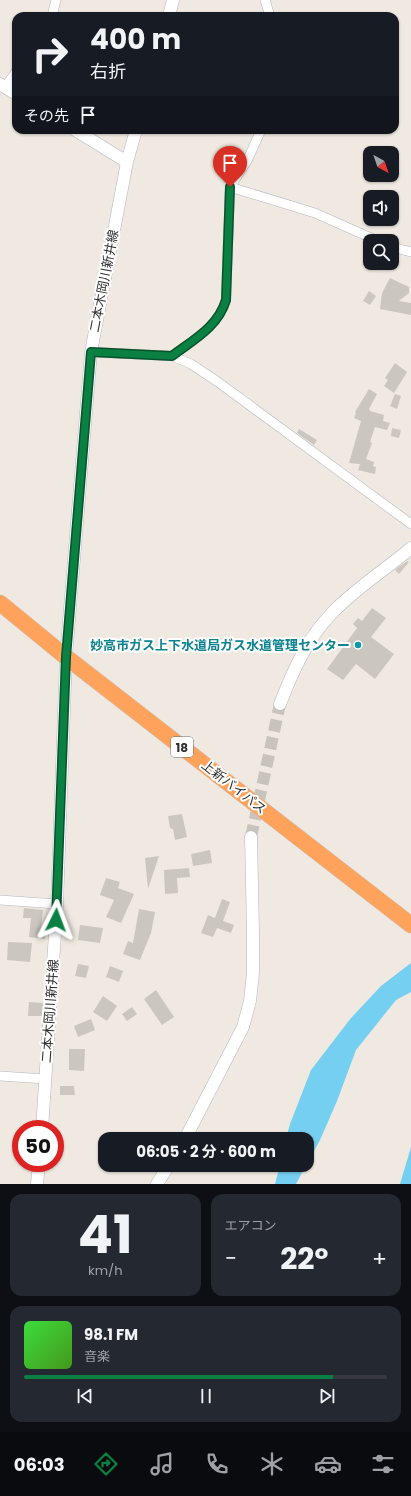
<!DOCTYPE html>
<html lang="ja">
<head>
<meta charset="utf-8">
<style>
  body { margin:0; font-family:Poppins,"Noto Sans JP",sans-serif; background:#242831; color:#f1f3f6; height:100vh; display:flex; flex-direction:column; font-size:15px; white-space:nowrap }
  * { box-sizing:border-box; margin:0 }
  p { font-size:13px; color:#9ea1a6 }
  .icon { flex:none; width:22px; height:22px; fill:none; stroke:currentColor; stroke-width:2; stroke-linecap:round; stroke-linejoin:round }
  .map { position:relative; height:1184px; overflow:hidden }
  .side { display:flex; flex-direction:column; gap:10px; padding:10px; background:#0d0f14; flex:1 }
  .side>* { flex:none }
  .top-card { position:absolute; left:12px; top:12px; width:387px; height:122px; border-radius:12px; box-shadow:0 1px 3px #0004; background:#171b24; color:#f1f3f6; overflow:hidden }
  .needle { width:26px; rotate:140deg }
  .controls { position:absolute; left:363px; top:146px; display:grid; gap:8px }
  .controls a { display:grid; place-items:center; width:36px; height:36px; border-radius:8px; background:#171b24; box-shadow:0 1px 3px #0004; font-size:20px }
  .speed { position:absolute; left:12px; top:1120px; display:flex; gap:8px; font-size:20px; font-weight:700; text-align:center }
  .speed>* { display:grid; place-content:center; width:52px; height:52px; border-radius:50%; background:#171b24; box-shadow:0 1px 3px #0004; line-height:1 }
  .speed .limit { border:6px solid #d22; background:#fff; color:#111 }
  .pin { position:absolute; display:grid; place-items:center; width:34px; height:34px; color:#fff; margin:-41px -17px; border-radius:50% 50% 50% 0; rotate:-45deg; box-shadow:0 0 4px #0007 }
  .pin .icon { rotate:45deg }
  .me { position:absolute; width:44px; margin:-22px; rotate:3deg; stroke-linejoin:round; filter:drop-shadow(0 0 3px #0008) }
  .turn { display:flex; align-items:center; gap:14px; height:84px; padding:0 12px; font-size:18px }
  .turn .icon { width:52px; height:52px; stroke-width:2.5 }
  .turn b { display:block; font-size:28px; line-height:34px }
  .then { display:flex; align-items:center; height:38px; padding:0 12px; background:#0003; gap:8px; font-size:15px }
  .big { font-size:30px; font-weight:700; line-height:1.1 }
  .side .card { flex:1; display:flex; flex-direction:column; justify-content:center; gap:6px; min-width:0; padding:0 14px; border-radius:12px; background:#242831 }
  .side .dial { align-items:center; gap:0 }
  .dial b { font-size:52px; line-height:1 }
  .song { display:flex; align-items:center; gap:12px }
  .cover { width:48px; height:48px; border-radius:6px; background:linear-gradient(135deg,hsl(120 70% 55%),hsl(100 70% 35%)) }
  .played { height:4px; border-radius:2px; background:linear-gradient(90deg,#0b8043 85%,#363941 85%) }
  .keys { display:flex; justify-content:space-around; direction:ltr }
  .heat { display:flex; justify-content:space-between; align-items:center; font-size:22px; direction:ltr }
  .side .tiles { flex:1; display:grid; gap:10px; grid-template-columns:1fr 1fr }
  .card:last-child { grid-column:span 2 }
  .trip { position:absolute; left:98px; top:1132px; width:216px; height:40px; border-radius:12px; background:#171b24; box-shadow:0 1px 3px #0004; font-weight:700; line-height:40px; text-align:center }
  .dock { display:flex; height:64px; justify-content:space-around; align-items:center; background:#090b0e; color:#9ea1a6 }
  .dock .icon { width:28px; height:28px }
  .dock .current { color:#0b8043 }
  .dock b { font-size:18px; color:#f1f3f6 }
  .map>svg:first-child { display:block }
  .water { fill:#75cff0 }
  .building { fill:#cbc7bf }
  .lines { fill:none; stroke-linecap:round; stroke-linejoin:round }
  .secondary-tunnel { stroke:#c8c4bd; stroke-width:12; stroke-dasharray:12 6; stroke-linecap:butt }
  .street-casing { stroke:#b4b7c1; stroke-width:10 }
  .secondary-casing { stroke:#b4b7c1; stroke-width:13 }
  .highway-casing { stroke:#c9c9c9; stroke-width:17 }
  .street { stroke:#fff; stroke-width:9 }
  .secondary { stroke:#fff; stroke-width:12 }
  .highway { stroke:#ffa35c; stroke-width:16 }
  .route-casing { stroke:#07532c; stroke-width:10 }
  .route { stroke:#0b8043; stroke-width:7 }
  .culture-dot { fill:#0f9aa8; stroke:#fff; stroke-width:1.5 }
  .labels { text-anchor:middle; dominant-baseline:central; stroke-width:4; stroke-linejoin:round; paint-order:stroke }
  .shield { fill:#fff; stroke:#6d6d6d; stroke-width:1 }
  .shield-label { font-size:12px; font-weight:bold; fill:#2e2e2e }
  .street-label { font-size:13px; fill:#2e2e2e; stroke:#fff }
  .culture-label { font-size:13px; font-weight:bold; fill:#0d838f; stroke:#fff; text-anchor:end }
</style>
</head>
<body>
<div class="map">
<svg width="411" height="1184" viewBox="0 0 411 1184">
  <rect width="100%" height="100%" fill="#efe9e1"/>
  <!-- water -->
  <path class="water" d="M411,963V992L396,1000L356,1050L337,1101L320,1140L307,1164V1139H286L290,1124L311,1070L351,1018L381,986Z
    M411,1147V1184H400Z
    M280,1165H306L296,1184H275Z"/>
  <!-- building -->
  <path class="building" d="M390,278L409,287V293L399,301L411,303V315L380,309L382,293Z
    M369,291L376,296L370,305L363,301Z
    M395,363L407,372L394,393L384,386L388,380L385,378Z
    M369,389L377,394L369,409L370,410V411L384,415L383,421L390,423L387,430L375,427L370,442L372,443L366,459L374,462L373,466L376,467L375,474L358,470L360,464L349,463L361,421L354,418L356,413L355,412Z
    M395,394L401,396L397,409L390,406Z
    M392,428L401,430L399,438L391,436Z
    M299,429L317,440L314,445L297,433Z
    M407,561L409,562L399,574L395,570Z
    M372,608L386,618L371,637L394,654L375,679L356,664L343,680L327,669L357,628L353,624L358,618L362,621Z
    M182,814L187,837L175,840L173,829L170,828L168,816Z
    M210,850L212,863L193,866L191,854Z
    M159,856L148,889L145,858Z
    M189,868L190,877L177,878L178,893L165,894L164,870Z
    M106,878L120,882L118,888L134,894L121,923L106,917L114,900L100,895Z
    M222,899L230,902L223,921L234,925L231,933L217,928L213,937L201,933L208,915L215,918Z
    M24,908L43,910L41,928H46L45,939L29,937L31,918H23Z
    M139,909L155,912L151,933L140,960L123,954L128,941L133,943Z
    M80,925L103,928L100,943L78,940Z
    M8,942L32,943L30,962L7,960Z
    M78,964L89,966L86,978L75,976Z
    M110,966L123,971L119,982L106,977Z
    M156,990L174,1017L162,1025L144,999Z
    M103,996L117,1006L107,1021L93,1012Z
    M29,1002L43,1003L42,1016H28Z
    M132,1007L137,1014L127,1021L122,1014Z
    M91,1019L95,1030L78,1037L74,1026Z
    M69,1049H85L84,1071L69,1070Z
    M60,1086H74L75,1095H60Z"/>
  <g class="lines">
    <!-- secondary-tunnel -->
    <path class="secondary-tunnel" d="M251,837L280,704"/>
    <defs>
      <path id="street" d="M265,0L270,16
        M52,16L56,0
        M5,87L16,72
        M230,187L315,213L378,241
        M392,247L411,252
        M91,352L172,356L191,364L218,382L411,524
        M172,356C193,340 218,327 226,300L230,187L248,159L261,130
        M0,900L57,904
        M0,1076L46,1079"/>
      <path id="secondary" d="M169,16L173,0
        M0,84L16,94
        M75,130L127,162
        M280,704C293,671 307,638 333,612C356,588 385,570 411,548
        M42,1129L57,904L66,657L91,352L127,162L136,130
        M185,1139L243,1027L250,1001L253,973V932L251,837
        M37,1184L39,1163
        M157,1184L169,1165"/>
      <path id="highway" d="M0,603L66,657L411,925"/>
    </defs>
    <!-- street casing -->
    <use href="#street" class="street-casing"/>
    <!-- secondary casing -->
    <use href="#secondary" class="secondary-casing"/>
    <!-- highway casing -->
    <use href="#highway" class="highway-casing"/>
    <!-- street -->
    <use href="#street" class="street"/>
    <!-- secondary -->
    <use href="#secondary" class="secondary"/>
    <!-- highway -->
    <use href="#highway" class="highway"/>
  </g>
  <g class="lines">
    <defs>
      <path id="route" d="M56,920L66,657L91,352L172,356C193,340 218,327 226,300L230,187"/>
    </defs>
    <!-- route casing -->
    <use href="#route" class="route-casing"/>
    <!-- route -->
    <use href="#route" class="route"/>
  </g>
  <!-- markers -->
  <circle class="culture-dot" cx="358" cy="645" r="4"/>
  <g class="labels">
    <!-- shield labels -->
    <rect class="shield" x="171" y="737" width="22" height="20" rx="3"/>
    <g class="shield-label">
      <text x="182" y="747">18</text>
    </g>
    <!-- street labels -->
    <g class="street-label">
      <text transform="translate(104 281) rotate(-79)">二本木岡川新井線</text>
      <text transform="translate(234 787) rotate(38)">上新バイパス</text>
      <text transform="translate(50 1011) rotate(-86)">二本木岡川新井線</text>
    </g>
    <!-- culture labels -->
    <g class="culture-label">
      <text x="350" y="645">妙高市ガス上下水道局ガス水道管理センター</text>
    </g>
  </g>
</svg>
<div class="controls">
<a><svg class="needle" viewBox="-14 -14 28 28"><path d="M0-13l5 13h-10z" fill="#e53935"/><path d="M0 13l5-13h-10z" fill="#9ea1a6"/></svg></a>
<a><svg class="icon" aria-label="sound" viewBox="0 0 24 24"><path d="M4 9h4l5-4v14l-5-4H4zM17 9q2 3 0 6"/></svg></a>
<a><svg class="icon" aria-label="search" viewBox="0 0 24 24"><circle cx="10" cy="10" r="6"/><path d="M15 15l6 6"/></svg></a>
</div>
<div class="speed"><div class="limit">50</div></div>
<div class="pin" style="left:230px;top:187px;background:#d93025"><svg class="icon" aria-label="arrive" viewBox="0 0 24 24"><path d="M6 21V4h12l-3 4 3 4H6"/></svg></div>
<svg class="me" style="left:56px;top:920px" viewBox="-20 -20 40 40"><path d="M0-17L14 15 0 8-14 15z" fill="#0b8043" stroke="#fff" stroke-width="4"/></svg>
<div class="trip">06:05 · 2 分 · 600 m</div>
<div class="top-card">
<div class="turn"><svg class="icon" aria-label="right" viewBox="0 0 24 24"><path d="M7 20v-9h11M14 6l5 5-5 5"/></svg><div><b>400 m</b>右折</div></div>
<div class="then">その先<svg class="icon" aria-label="arrive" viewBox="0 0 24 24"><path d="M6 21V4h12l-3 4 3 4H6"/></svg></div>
</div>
</div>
<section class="side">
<div class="tiles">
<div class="card dial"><b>41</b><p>km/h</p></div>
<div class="card"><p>エアコン</p>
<div class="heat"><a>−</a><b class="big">22°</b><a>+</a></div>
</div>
<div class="card">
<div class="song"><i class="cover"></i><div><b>98.1 FM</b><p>音楽</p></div></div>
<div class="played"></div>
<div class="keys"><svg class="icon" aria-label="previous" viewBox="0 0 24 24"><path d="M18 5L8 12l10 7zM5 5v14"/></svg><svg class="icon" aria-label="pause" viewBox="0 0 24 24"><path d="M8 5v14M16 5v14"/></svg><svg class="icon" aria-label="next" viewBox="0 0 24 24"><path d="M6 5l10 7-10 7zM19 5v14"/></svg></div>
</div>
</div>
</section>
<nav class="dock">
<b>06:03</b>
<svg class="icon current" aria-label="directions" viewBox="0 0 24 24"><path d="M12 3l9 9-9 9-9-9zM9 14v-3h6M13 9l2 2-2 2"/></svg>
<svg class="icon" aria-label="music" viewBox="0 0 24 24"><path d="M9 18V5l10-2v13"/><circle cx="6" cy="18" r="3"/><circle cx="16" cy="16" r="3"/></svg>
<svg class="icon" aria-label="phone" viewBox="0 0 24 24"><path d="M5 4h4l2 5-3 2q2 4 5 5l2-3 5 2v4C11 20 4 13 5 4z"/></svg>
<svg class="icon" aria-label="climate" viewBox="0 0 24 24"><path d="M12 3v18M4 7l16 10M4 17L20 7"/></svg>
<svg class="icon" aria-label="car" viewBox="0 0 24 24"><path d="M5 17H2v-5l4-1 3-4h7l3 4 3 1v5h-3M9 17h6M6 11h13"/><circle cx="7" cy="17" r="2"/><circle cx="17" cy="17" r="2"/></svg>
<svg class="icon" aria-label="filters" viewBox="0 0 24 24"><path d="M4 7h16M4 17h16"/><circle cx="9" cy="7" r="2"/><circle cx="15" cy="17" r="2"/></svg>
</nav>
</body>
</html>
